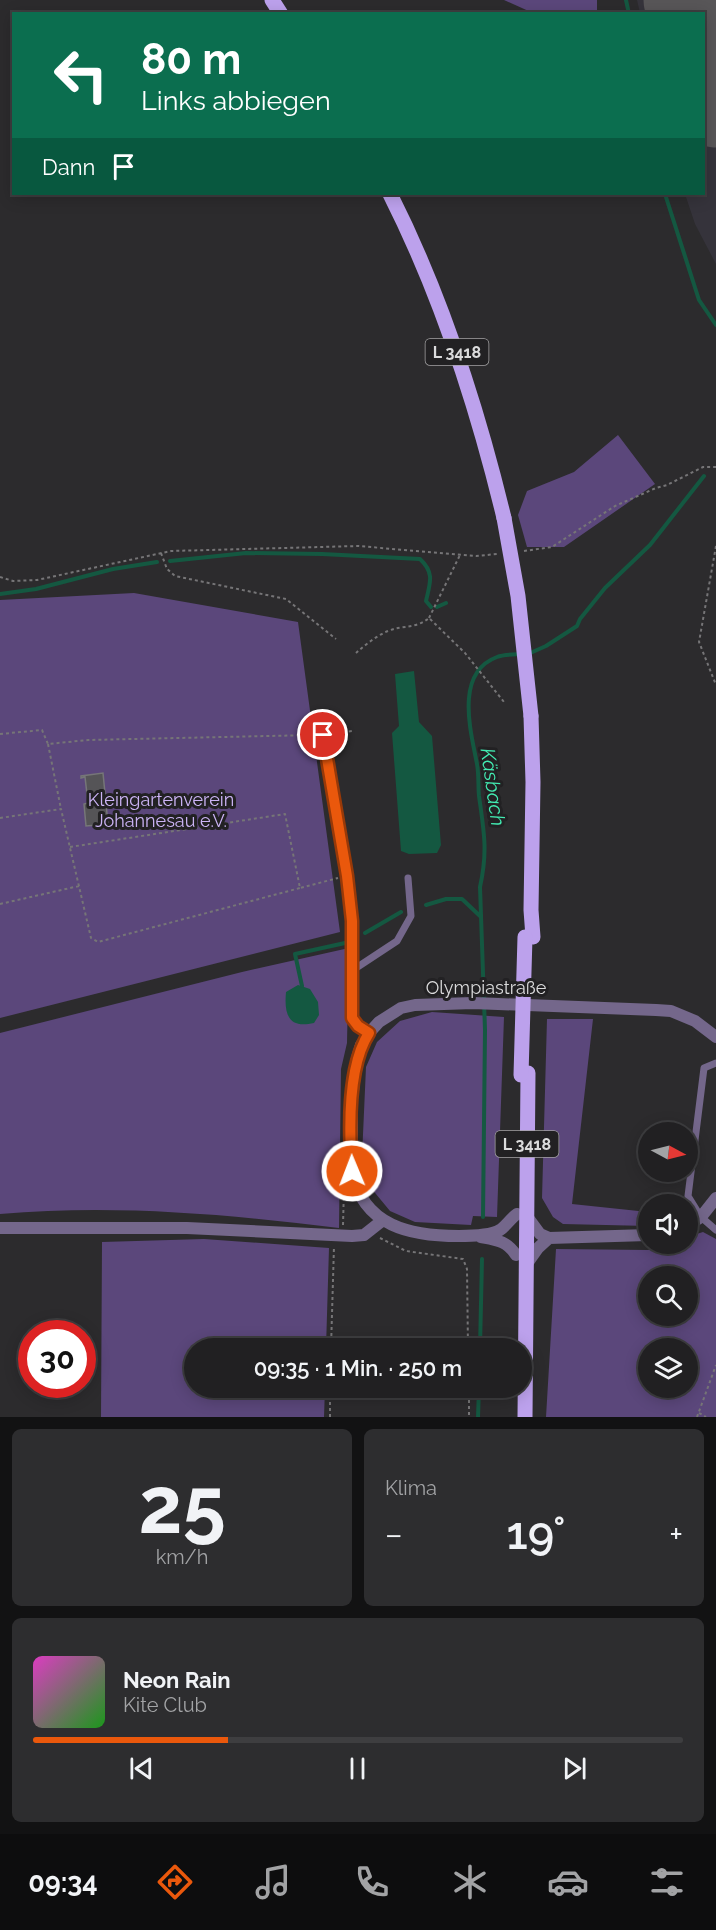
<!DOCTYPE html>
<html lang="de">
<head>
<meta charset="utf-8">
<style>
  body { margin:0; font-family:Raleway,sans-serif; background:#2d2d2f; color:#f1f3f6; height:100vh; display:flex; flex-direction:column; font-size:22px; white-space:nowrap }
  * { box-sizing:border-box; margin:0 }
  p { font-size:20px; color:#a2a3a5 }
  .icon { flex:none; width:33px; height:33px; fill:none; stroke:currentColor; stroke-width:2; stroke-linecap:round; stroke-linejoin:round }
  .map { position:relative; height:1417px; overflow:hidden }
  .sheet { display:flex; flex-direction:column; gap:12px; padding:12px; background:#121213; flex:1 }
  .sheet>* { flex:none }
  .banner { position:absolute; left:12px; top:12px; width:693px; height:183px; border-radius:0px; box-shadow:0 3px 15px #0003,0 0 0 2px #3e3e40; background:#0b6e4f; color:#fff; overflow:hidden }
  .needle { width:39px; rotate:97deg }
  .tools { position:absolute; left:638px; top:1122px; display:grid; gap:12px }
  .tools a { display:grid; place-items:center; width:60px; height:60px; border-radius:50%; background:#212022; box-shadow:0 3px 15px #0003,0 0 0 2px #3e3e40; font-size:30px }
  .speed { position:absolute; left:18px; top:1320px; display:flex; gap:12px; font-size:30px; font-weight:700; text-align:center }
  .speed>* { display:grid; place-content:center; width:78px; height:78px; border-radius:50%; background:#212022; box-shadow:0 3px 15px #0003,0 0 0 2px #3e3e40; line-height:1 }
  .speed .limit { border:9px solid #d22; background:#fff; color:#111 }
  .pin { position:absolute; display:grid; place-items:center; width:51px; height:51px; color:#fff; margin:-26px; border:3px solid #fff; border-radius:50%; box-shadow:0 2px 6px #0007 }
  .me { position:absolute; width:66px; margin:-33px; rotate:359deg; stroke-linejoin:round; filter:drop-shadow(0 0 4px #0008) }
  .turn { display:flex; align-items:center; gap:21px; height:126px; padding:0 30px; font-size:27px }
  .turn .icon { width:78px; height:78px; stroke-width:2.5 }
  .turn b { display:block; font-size:42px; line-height:51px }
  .then { display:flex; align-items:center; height:57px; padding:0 30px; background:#0003; gap:12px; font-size:22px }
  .big { font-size:45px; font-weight:600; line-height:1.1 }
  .sheet .tile { flex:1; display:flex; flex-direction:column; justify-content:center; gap:9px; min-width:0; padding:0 21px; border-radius:9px; background:#2d2d2f }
  .sheet .dial { align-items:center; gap:0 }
  .dial b { font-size:78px; line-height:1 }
  .song { display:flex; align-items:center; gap:18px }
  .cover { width:72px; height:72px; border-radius:9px; background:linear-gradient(135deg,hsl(310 70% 55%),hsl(120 70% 35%)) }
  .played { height:6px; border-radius:3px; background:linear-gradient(90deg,#ea580c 30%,#3e3e40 30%) }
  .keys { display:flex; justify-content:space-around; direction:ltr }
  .heat { display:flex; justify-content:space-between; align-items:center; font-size:33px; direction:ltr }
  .sheet .tiles { flex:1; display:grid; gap:12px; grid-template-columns:1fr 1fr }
  .tile:last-child { grid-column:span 2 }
  .trip { position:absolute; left:184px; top:1338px; width:348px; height:60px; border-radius:30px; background:#212022; box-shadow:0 3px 15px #0003,0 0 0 2px #3e3e40; font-weight:600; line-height:60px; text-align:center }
  .tabs { display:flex; height:96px; justify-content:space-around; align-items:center; background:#0d0d0e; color:#a2a3a5 }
  .tabs .icon { width:42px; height:42px }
  .tabs .selected { color:#ea580c }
  .tabs b { font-size:27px; color:#f1f3f6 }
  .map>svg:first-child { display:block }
  .built { fill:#35333b }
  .green { fill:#5b477b; fill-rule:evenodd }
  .water { fill:#145841 }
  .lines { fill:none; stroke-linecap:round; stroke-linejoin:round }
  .stream { stroke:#145841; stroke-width:4 }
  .runway { stroke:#585658; stroke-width:81 }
  .building { fill:#555457; stroke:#767678; stroke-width:1.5 }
  .path { stroke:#767577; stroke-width:2; stroke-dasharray:3 3; stroke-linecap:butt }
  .service { stroke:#74678b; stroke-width:7 }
  .minor { stroke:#74678b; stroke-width:12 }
  .primary { stroke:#bca1ec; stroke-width:15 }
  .primary-bridge { stroke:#bca1ec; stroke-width:15 }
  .route-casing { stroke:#983908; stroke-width:15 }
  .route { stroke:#ea580c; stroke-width:10 }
  .labels { text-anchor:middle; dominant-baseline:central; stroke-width:6; stroke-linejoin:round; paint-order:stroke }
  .shield { fill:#222123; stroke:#a4a3a4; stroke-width:1.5 }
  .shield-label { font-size:16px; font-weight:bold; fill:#dbdbdc }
  .park-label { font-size:18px; fill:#ccb4f6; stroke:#222123 }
  .street-label { font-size:18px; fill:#dbdbdc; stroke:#222123 }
  .water-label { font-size:20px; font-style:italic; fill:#43ebb2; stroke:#222123 }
</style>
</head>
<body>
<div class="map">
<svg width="716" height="1417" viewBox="0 0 716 1417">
  <rect width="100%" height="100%" fill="#2c2b2d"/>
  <!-- built -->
  <path class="built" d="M637,0H711L716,17V264L695,224L685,194H704V14L640,13Z"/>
  <!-- green -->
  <path class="green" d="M504,0H597V13H533Z
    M618,435L655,484L564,547H527L518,515L527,491L574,472Z
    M134,593L298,622L340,932L0,1018V600Z
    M349,948L347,1043L341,1069L339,1228C227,1214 113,1204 0,1214V1033L242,972Z
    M432,1012L504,1017L497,1217L473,1216L471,1225L415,1222L390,1211L371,1188L362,1157L366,1067L377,1042L400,1021Z
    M547,1019H593L572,1204L648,1212V1226L563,1224L553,1217L542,1198Z
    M703,1232L716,1239V1417H546L556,1249L648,1250L667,1244H687V1237ZM648,1276H687V1316H648ZM648,1348H687V1388H648Z
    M204,1239L329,1248L326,1348H195V1388H325L324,1417H101L102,1242Z"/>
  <!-- water -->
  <path class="water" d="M414,671L419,722L432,736L441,845L437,853L409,854L401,851L392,733L399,726L395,674Z
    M298,985L310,989L318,1002L319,1015L314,1023C288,1029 284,1014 286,992Z"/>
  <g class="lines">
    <!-- stream -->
    <path class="stream" d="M626,0L629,14
      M665,194L699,300L716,325
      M170,561L246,553L322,554L420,559C435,573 430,583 426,601L431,607
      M0,594L36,589L113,569L157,562
      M437,607L446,603
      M528,654L546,646L577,626L580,619L605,588L650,545L704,476
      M426,905L446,899H462L480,916
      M365,933L401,912
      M302,986L295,954L345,943
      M483,1217L485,1030L480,887C488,851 484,832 479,796C478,786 479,775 477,764C471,732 454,673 497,657C504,654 513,655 520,654
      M480,1348L482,1259
      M478,1417L479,1388"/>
    <!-- runway -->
    <path class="runway" d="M684,0L688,14
      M704,65L716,107"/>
  </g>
  <!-- building -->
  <path class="building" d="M103,773L108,824L86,826L84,804L88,803L85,777L81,778V776Z"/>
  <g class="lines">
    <!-- path -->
    <path class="path" d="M716,546L699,642L716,685
      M524,551L552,547L615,506L656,488L667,485L703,467H716
      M161,553L167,569L175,576L286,599L336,639
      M0,577L13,581L37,580L171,551L358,546L476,556L497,554
      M429,618L460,555
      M356,653C365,645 376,636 388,631C402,625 416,629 429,618L465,653L504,702
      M0,734L42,730L48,744L88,740L313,735
      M331,734L352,731
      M48,744L61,809
      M0,818L61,809L91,938L98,942L300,888
      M70,847L285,814L300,888L338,878
      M0,904L79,886
      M343,1225L344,1188
      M380,1238L406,1251L463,1259L467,1269L468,1348
      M654,1244H663
      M331,1348L334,1246
      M469,1388V1417
      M699,1413L706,1417
      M330,1417V1388
      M697,1417L716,1365"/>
    <!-- service -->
    <path class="service" d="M323,735L347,876L352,921V1018L358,1026L369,1033
      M353,970L397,941L411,916L408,878
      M716,1063L704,1068L688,1196L701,1217L716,1230"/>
    <!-- minor -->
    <path class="minor" d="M517,1214C511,1218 506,1226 500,1230C490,1236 471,1236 459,1236C411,1236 363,1227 352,1171V1099L357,1058L361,1045L369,1033L379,1022L401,1008L415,1005L473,1003L656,1010L671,1011L695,1021L716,1037
      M526,1215L540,1234L549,1238L648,1235
      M687,1226L701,1217L716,1198
      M0,1228H187L352,1236L364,1235L383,1220
      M481,1237C497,1240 507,1241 516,1255
      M526,1265L538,1248L549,1238"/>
    <!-- primary -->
    <path class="primary" d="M272,0L281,14
      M390,194C442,297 477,406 504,518
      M531,716L533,782L531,910L533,937
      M525,1417L528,1073"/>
    <!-- primary-bridge -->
    <path class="primary-bridge" d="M504,518L518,596L531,716
      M521,1075L525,937"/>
  </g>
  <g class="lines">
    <defs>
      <path id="route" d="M323,735L347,876L352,921V1018L358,1026L369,1033C347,1067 349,1130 352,1171"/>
    </defs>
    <!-- route casing -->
    <use href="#route" class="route-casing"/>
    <!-- route -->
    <use href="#route" class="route"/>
  </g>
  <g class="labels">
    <!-- shield labels -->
    <g class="shield">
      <rect x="425.5" y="339" width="63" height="26" rx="4.5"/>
      <rect x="495.5" y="1131" width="63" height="26" rx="4.5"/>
    </g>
    <g class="shield-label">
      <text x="457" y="352">L 3418</text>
      <text x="527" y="1144">L 3418</text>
    </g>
    <!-- park labels -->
    <g class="park-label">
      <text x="161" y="799">Kleingartenverein<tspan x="161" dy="21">Johannesau e.V.</tspan></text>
    </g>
    <!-- street labels -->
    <g class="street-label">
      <text x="486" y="987">Olympiastraße</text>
    </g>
    <!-- water labels -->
    <g class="water-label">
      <text transform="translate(493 787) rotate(82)">Käsbach</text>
    </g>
  </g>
</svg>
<div class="tools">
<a><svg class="needle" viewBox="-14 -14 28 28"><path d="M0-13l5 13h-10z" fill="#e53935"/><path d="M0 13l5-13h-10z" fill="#a2a3a5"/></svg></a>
<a><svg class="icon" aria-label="sound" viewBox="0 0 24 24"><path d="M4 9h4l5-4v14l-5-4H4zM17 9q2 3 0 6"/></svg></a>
<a><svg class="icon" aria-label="search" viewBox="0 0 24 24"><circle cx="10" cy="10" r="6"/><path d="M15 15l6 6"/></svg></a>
<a><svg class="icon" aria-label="layers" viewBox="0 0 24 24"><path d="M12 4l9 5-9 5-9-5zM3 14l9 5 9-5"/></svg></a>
</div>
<div class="speed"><div class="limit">30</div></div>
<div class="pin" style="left:323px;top:735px;background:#d93025"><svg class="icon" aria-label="arrive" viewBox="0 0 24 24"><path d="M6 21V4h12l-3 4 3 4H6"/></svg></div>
<svg class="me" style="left:352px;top:1171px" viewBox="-20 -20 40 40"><circle r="17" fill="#ea580c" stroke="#fff" stroke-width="3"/><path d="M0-11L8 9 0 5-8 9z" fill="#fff"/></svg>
<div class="trip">09:35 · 1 Min. · 250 m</div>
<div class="banner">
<div class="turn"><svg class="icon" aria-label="left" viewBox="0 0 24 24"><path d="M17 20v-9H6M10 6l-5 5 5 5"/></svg><div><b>80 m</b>Links abbiegen</div></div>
<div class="then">Dann<svg class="icon" aria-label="arrive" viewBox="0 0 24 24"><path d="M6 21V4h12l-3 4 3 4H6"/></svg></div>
</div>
</div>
<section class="sheet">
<div class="tiles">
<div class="tile dial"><b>25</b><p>km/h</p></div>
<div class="tile"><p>Klima</p>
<div class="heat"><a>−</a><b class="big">19°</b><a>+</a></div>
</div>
<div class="tile">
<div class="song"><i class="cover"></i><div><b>Neon Rain</b><p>Kite Club</p></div></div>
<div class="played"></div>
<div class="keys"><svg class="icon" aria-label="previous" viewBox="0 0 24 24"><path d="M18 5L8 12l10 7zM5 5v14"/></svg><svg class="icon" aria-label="pause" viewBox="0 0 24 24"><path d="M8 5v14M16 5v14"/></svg><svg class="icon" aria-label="next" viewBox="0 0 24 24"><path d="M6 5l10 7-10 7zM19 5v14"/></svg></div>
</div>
</div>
</section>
<nav class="tabs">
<b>09:34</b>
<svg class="icon selected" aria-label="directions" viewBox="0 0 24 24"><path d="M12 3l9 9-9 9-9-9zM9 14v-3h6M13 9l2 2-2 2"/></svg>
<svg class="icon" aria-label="music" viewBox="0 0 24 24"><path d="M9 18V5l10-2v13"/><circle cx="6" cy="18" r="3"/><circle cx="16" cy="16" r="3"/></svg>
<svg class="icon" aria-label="phone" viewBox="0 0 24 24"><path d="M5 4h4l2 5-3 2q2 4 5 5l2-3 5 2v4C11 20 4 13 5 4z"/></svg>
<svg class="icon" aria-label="climate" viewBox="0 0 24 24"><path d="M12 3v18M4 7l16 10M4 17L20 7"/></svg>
<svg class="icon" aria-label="car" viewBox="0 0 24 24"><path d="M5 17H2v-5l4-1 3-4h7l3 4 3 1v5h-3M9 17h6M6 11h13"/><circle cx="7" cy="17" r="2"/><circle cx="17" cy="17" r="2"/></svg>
<svg class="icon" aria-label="filters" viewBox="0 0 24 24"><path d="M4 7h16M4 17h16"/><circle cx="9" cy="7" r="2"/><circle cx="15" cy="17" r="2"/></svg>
</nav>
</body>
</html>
